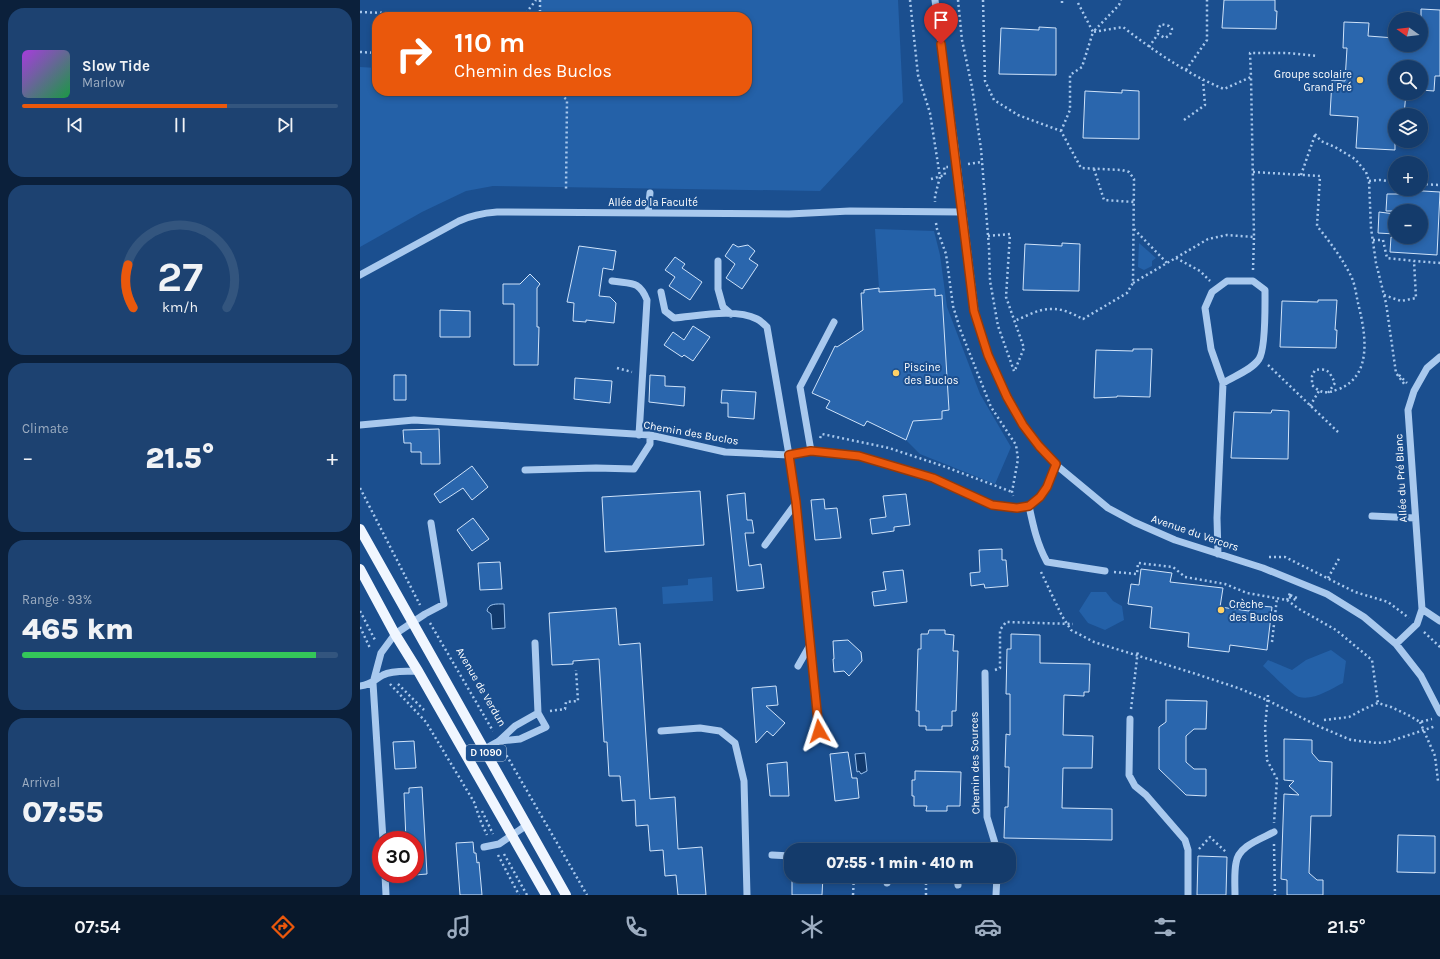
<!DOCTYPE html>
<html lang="en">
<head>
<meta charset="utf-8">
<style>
  body { margin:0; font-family:Karla,sans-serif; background:#1d4271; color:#f1f3f6; height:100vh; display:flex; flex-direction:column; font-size:15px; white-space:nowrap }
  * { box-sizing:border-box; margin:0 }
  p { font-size:13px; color:#9dadc1 }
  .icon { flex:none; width:22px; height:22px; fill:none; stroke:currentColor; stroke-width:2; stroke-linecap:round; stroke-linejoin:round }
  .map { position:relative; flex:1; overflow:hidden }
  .side { display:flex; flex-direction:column; gap:8px; padding:8px; background:#0b203b; width:360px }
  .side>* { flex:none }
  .guide { position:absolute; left:12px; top:12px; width:380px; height:84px; border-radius:16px; box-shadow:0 2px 6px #0003,0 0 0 1px #33557e; background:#ea580c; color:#fff; overflow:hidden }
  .needle { width:26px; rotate:284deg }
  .controls { position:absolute; left:1028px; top:12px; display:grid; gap:8px }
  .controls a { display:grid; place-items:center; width:40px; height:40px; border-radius:50%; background:#143b6b; box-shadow:0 2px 6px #0003,0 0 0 1px #33557e; font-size:20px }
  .speed { position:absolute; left:12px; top:831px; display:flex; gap:8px; font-size:20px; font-weight:700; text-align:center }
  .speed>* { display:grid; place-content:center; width:52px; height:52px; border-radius:50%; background:#143b6b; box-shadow:0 2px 6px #0003,0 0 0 1px #33557e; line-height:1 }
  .speed .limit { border:6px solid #d22; background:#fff; color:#111 }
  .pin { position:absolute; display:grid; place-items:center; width:34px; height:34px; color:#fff; margin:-41px -17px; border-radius:50% 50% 50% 0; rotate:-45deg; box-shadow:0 0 4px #0007 }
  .pin .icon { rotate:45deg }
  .me { position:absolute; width:44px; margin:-22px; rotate:354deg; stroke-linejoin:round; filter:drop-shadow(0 0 3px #0008) }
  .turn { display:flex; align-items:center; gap:14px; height:84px; padding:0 16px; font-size:18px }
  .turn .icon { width:52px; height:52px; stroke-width:2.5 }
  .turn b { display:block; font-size:28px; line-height:34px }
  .big { font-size:30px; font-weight:800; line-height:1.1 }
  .side .card { flex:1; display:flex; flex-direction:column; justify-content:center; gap:6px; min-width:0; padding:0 14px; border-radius:16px; background:#1d4271 }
  .side .dial { align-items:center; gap:0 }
  .dial svg { height:104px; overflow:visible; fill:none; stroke:#33557e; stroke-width:7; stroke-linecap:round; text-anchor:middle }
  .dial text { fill:#f1f3f6; stroke:none }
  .song { display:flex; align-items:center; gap:12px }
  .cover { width:48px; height:48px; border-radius:6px; background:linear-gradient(135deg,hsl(280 70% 55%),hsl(140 70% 35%)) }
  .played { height:4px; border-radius:2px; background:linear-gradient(90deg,#ea580c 65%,#33557e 65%) }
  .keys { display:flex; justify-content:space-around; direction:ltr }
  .heat { display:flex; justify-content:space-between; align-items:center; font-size:22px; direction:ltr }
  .charge { height:6px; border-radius:3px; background:linear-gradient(90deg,#34c759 93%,#33557e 0) }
  .trip { position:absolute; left:424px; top:843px; width:232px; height:40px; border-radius:16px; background:#143b6b; box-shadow:0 2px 6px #0003,0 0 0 1px #33557e; font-weight:800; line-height:40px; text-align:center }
  .tab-bar { display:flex; height:64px; justify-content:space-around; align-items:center; background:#08182b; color:#9dadc1 }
  .tab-bar .icon { width:28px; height:28px }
  .tab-bar .current { color:#ea580c }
  .tab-bar b { font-size:18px; color:#f1f3f6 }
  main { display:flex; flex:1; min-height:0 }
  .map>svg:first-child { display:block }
  .green { fill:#2461a8 }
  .water { fill:#123a6d; stroke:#9cc4f0 }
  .building { fill:#2a66ad; stroke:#cfe3fa }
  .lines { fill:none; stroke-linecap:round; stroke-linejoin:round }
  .path { stroke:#a9c9ee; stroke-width:2.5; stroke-dasharray:2 3; stroke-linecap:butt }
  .minor { stroke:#a9c9ee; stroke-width:7 }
  .major { stroke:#f0f6ff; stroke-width:10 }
  .route-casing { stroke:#983908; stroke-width:10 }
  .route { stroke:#ea580c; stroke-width:7 }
  .poi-dot { fill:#ffd166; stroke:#1b4f8f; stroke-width:1.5 }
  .labels { text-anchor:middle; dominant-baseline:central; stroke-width:4; stroke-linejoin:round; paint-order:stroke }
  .shield { fill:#1b4f8f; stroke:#bbcadd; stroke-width:1 }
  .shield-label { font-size:10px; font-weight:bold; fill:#fff }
  .poi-label { font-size:11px; fill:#fff; stroke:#1b4f8f; text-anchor:start }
  .street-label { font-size:11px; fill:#fff; stroke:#1b4f8f }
</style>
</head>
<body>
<main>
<section class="side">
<div class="card">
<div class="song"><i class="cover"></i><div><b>Slow Tide</b><p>Marlow</p></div></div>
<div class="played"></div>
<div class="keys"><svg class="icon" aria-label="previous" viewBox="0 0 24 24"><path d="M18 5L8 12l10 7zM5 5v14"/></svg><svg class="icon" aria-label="pause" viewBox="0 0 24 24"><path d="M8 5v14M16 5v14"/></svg><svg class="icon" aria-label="next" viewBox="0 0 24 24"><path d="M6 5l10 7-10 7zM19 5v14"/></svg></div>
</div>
<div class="card dial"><svg viewBox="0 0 100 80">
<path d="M14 69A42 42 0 1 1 86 69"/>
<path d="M14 69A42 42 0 0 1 10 36" stroke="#ea580c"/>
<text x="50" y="56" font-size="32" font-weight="700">27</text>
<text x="50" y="72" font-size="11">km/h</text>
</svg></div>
<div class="card"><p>Climate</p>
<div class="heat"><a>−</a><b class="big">21.5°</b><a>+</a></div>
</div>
<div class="card"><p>Range · 93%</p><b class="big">465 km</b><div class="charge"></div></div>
<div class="card"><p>Arrival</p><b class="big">07:55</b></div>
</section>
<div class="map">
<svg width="1080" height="895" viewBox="0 0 1080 895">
  <rect width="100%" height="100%" fill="#1b4f8f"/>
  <!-- green -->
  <path class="green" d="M180,0H538L543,102L460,191L133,186L106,191L62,212L0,247V67L17,68V91H387V17H180Z
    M515,229L574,231L580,255L587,307L620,394L651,447L635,484L560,454L546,440L507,421L504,426L467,408L470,401L452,393L475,346L488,352L504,342L501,293H504V289L519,288Z
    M779,243L796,258L792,261V266L784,270L778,267Z
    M352,577L353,601L303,604L302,587L328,585V579Z
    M731,592H746L753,601L762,606L764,620L745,630L728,623L719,611Z
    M971,650L986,661L983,683C971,689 953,701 939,697C932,695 910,672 903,666L908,660L932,670L946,660Z"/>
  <!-- water -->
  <path class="water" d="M144,604L145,628L132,629L131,614L127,611C128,603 137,604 144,604Z
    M505,753L507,771L501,774L499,771L497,772L495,754Z"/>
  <!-- building -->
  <path class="building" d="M864,0H915V11H917L916,29L862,28Z
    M1061,9L1080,10V76H1075L1074,91L1061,90V67H1035V93H1046L1044,115H1035V150L996,148L998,117L970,115L972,80L985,81L987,48H983L984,22L1009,23L1008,36L1035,38V45H1061Z
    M679,27L696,28V75L639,74L641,28L679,30Z
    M762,90L779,91V139L723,138L725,91L762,93Z
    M1046,190L1080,192L1077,255L1030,252L1031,237H1061V211H1026L1027,194H1046Z
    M1019,212L1035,214V234L1018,233Z
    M702,243L720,244L719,291L663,290L665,244L702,246Z
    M373,244L378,247L388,245L395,251L389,259L398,265L382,289L366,278L375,264L365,256Z
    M219,246L256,251L253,270L243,268L239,296L250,297L256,303L254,323L226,320V322L213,321L214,303L207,302Z
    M315,257L325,264L322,268L342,282L330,300L309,286L315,277L305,270Z
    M170,274L180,284L177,288V327H179L178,365H154V304H143V284H160Z
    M519,288V292L575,289V296L582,295L589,410L582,411V419L553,421L546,440L507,421L504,426L466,408L470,401L452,393L475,346L477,347L503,330L501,293H504V290Z
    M958,300H977L975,330H977L976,348L920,347L922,301L958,302Z
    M80,310L110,311V337H80Z
    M333,326L350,337L333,361L324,355L322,357L304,345L313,332L324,340Z
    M773,349H792L790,397L757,396V397L734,398L736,350L773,351Z
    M34,375H46V400H34Z
    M290,375L305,376V386L325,387L324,406L289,402Z
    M215,378L252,381L250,403L214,399Z
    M362,390L396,392L394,419L368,417V403H361Z
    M912,410L929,411L928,459L871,458L874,412L911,413Z
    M79,429L80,464H61V452H51V443H44L43,430Z
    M112,466L128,487L112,500L103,488L80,503L74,494Z
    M340,491L344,545L245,552L242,497Z
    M385,493L387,520H392L394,533H385L389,566L401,564L404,588L377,591L367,495Z
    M546,494L550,525L534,527V531L512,534L510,519L526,517L523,496Z
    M464,499L465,509L477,508L481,538L455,540L451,500Z
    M113,518L129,539L112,551L97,530Z
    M642,549V560H646L648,586L625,588L624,584L611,586L610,573L620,572L619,550Z
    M140,562L142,589L120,590L118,563Z
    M781,569L812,573L810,582L863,588L860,607L889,611L890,605L912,607L907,650L870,645L869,652L828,647L829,633L790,628L792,607L768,604L771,584L779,585Z
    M543,570L547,602L514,606L512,592L526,590L523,572Z
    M256,608L259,645L280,643L290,799L315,797L318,849L342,847L346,895H318L316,875L305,876L303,850L290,851L288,825L276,826L275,800L262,801L260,776H249L247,742H244L239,659L213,661V664L192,665L189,613Z
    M569,630H585V634L594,635L593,651H598L596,711H592V726H582V730H566V726H559V711H556L558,649H561V634H568Z
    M651,634L680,635V663L730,664L729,692H724V696L704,695L703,735L733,736L732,768H703L702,808L752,809V840L644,838L645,807H648L649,767H645L646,734L650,735V694H646L647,649H651Z
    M488,640L501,652L502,661L489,676L484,671L474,672L473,659H474L473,641Z
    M416,686L418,705L406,706L425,723L413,736L407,731L396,743L392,688Z
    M806,700L847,701L846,729H834L826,736V762L834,769H846V796L826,795L799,769V727L806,722Z
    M924,739L952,740V753L959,761L972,762L971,816H951L949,873L957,880H963V895H927V880L921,879L924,794L939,795L929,786L934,781L924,780Z
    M54,741L56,768L35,769L33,742Z
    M488,752L492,778H497L499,798L475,801L470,754Z
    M427,762L429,796H410L407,764Z
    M555,771L601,772L600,806H587V811H566L567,806H554V796H552V780H555Z
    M62,787L67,874L55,875V840H46L44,793H49V788Z
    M1038,835L1075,836V873L1037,872Z
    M113,842L114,853H116L117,863L119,862L122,895H100L96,843Z
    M838,856L867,857L866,895H837Z
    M432,876H463L462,895H432Z"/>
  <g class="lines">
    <!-- path -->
    <path class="path" d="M180,0V17
      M550,0L558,75L570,113L580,177L575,196V202
      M598,0L602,40L612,87L621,149L629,248L630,281L638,326L654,371
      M623,0L625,81L634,100L658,115L701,131L721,168L762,170L769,172L774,179L773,283L767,293L723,319C713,314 702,308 690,309C678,309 665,317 654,321
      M702,3V0
      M718,3L733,32L759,5L761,0
      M0,12L127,17
      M163,17L176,0
      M789,47L798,34L805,38L810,35L812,29L809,26L801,24L798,29V34
      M0,52L17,53
      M826,70L847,40V0
      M197,91L207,100L206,191
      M824,120L845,105L843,80
      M701,131L710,110V75L722,67L733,32L763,27C794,51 827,74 864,89L891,77L890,53H927L957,56
      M955,134L961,141L975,147L995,159L1006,172L1009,181L1011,228L1016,263L1026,303L1036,373L1045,385
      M608,164L622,162
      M734,169L744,200L774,202
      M893,172L960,176L957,226C970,242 982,258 991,276C995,284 996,294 998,303C1005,331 1014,375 979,389C966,394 962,394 952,385V376L955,370C968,368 969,371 975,383L968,393
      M941,175L955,135
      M571,179L585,175L584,167H588
      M1009,181L1020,180L1035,182
      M1061,184L1080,185
      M576,223L577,229L586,254L593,306L600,329L631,407L656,445L658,459L652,492L653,496
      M774,229L807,263
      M628,236L650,234L646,297L664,348L655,370
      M1013,240H1023L1027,258L1054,261L1080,263
      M816,258L840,271L850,281
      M893,270L894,237
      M773,283L848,239L867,235L894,237L891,77
      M1024,295L1041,301L1056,298L1054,261
      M908,365L978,432
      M257,368L272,372
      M1039,375L1047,383
      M950,406L959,391
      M460,438L462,434L529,448L583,466L652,492
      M0,488L60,605
      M909,557H925L995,592L1028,602L1049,618
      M681,572L702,616L711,630L734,642L833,673L878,688L907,700L958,726L991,740L1017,743L1028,742L1076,726
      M754,572L777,574L778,563L813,567L825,577L865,584L887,593L927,600L939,609L976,630L1012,660L1018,703
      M968,578L980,557
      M929,597L936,600L937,598L930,595
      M927,600L931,591
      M0,611L16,642
      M70,623L133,731
      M0,627L10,648
      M1064,632L1080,647
      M912,642L917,598
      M635,670L640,668V630L646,622L713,624
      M30,684L66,722L114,802L121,822L127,835
      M38,684L64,710
      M908,695L905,728L907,760L917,779L914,823
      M771,709L778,650
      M190,711L205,709L206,702L218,701L216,670
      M964,720L989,717L1004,709L1018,703L1031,707L1050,716L1060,722L1072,719
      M1060,722L1075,756L1078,781
      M144,751L227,895
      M122,811L133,834
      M914,844L915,895
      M470,848L560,850
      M839,849L850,837L867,853
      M144,854L167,895
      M138,855L159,895
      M493,895L494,876
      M566,895V876"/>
    <!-- minor -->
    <path class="minor" d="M575,0L595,147L615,311L628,355L647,397L663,425L679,446L695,464L748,508L774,522L815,540L903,568L967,594L1004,617L1036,644L1061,676L1080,713
      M288,213L290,193
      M358,261V289L363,307L371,314
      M0,275L99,221C112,215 123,213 137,212L429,214L490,211L602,212
      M252,281C271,284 279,280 287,300L279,435
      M301,292L305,311L314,318C338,316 375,308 397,319C401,321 404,324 407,327L429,455L436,503L459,731
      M0,425L54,420L290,435L365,452L429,455L451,451L499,456L573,478L632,505L657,508L669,506L680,497L687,487L695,464
      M451,451L440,387L474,322
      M165,470L236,468L274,469L290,444V435
      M669,506C673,525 677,544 687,562L745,571
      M1012,516L1055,518
      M405,545L436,503
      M858,554L857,518L863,383L851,349L845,308L852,292L867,281H893L905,290C905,304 906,349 899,359C892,370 874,376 863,383
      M1062,609L1080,621
      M1036,644L1057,624L1062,609L1048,410L1054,391L1067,368L1080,357
      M438,666L450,645
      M625,673L627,817L637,850
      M0,686C11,685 14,680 23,675C33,670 47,672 58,671
      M770,719L769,775L775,786L786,795L825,840L828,850V895
      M301,731L340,728L360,731L375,743L384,781L387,895
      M139,741L160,739L186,727L178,713L175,643
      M108,758L139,741L155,726L178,713
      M23,840L13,683L21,653L35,634L65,614L84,604L71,523
      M124,847L139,844L167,825
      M412,855L431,856
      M25,874L26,895
      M526,876L527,883
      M597,876L598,885
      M636,895L637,876
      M875,895C875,885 874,873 876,863C878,846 901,839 914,832"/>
    <!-- major -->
    <path class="major" d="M0,529L206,895
      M0,569L35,634L58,671L186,895"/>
  </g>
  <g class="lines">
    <defs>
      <path id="route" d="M459,731L436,502L429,455L451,451L499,456L573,478L632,505L657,508L669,506L680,497L687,487L696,464L679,446L663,425L647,397L628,355L614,311L581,44"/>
    </defs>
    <!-- route casing -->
    <use href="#route" class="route-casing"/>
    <!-- route -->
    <use href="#route" class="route"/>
  </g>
  <!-- markers -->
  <g class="poi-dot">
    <circle cx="1000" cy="80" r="4"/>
    <circle cx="536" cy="373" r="4"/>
    <circle cx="861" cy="610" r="4"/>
  </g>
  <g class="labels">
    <!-- shield labels -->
    <rect class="shield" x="106" y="745" width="40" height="16" rx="3"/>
    <g class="shield-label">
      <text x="126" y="753">D 1090</text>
    </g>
    <!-- poi labels -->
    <g class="poi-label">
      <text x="992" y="74" text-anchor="end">Groupe scolaire<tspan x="992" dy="13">Grand Pré</tspan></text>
      <text x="544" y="367">Piscine<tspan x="544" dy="13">des Buclos</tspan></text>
      <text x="869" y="604">Crèche<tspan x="869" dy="13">des Buclos</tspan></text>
    </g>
    <!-- street labels -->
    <g class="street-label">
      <text x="293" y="202">Allée de la Faculté</text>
      <text transform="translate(331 433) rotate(10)">Chemin des Buclos</text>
      <text transform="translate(1041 478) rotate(-93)">Allée du Pré Blanc</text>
      <text transform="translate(835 533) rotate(19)">Avenue du Vercors</text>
      <text transform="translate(121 687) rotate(60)">Avenue de Verdun</text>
      <text transform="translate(615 763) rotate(-91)">Chemin des Sources</text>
    </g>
  </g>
</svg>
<div class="controls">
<a><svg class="needle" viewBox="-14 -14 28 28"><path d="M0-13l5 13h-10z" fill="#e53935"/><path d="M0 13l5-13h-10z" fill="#9dadc1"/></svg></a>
<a><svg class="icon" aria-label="search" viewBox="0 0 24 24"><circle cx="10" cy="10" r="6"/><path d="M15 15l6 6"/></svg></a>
<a><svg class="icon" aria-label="layers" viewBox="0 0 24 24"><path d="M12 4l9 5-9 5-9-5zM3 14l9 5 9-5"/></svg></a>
<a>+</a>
<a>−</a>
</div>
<div class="speed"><div class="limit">30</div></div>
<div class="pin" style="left:581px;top:44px;background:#d93025"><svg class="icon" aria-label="arrive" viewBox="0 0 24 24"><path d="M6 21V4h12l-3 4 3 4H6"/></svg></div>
<svg class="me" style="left:459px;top:731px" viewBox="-20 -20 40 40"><path d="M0-17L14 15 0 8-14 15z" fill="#ea580c" stroke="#fff" stroke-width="4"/></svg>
<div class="trip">07:55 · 1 min · 410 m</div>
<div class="guide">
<div class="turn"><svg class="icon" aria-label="right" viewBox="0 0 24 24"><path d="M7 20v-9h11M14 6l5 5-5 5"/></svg><div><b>110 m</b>Chemin des Buclos</div></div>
</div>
</div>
</main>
<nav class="tab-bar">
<b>07:54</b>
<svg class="icon current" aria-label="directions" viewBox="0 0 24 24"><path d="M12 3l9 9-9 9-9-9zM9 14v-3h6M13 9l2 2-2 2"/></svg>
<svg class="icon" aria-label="music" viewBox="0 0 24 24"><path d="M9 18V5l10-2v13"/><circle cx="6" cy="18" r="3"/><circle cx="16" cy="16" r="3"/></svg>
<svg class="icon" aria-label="phone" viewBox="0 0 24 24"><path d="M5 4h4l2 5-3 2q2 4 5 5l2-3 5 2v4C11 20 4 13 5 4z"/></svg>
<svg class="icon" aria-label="climate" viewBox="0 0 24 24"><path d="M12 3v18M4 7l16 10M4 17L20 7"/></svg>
<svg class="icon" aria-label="car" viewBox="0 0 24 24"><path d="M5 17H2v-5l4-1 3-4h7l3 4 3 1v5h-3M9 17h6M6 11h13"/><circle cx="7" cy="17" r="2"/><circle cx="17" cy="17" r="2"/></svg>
<svg class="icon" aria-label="filters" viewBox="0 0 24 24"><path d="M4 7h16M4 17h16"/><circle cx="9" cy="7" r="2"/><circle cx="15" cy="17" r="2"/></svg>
<b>21.5°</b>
</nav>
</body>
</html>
